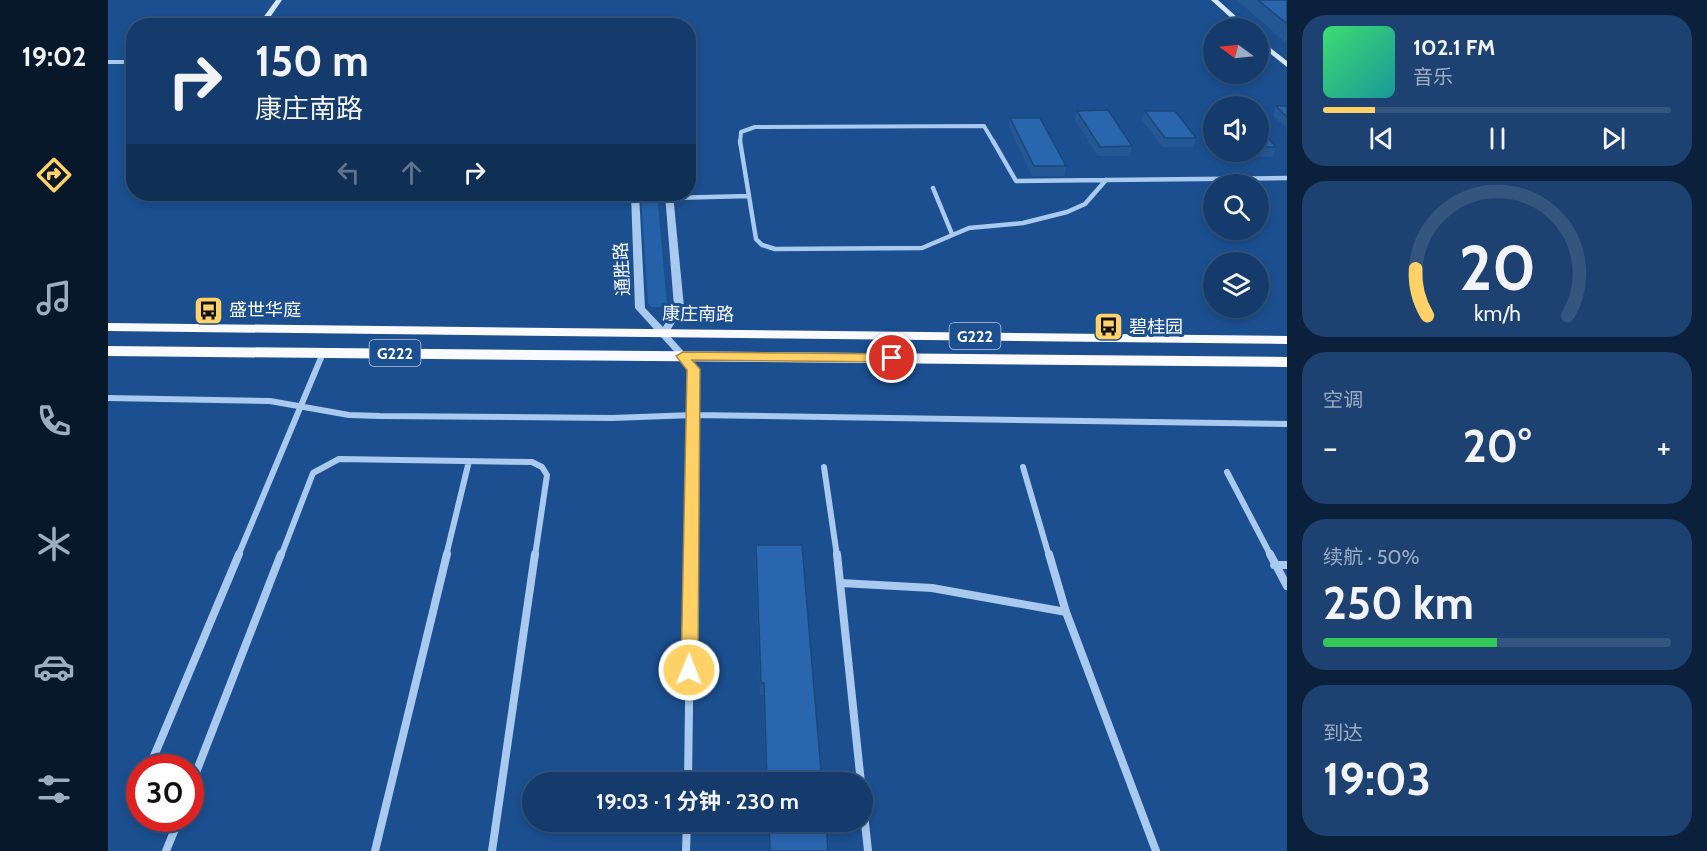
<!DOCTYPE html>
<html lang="zh">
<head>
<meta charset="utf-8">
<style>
  body { margin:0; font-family:Cabin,"Noto Sans SC",sans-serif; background:#1d4271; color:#f1f3f6; height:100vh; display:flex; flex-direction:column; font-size:22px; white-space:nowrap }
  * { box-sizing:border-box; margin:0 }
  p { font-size:20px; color:#9dadc1 }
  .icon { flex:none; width:33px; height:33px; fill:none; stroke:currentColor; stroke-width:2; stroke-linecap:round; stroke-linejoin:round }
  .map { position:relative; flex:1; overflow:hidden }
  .details { display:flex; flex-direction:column; gap:15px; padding:15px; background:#0b203b; width:420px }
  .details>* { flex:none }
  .banner { position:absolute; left:18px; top:18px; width:570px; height:183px; border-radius:24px; box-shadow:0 3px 9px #0003,0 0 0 2px #33557e; background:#143b6b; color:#f1f3f6; overflow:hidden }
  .needle { width:39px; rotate:285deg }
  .tools { position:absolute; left:1095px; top:18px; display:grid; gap:12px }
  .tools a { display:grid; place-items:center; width:66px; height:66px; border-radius:50%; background:#143b6b; box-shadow:0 3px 9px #0003,0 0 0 2px #33557e; font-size:30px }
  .speed { position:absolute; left:18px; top:754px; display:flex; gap:12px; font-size:30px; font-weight:700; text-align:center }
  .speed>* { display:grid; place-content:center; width:78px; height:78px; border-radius:50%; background:#143b6b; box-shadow:0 3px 9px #0003,0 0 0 2px #33557e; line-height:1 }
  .speed .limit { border:9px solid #d22; background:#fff; color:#111 }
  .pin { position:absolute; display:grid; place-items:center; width:51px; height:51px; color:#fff; margin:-26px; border:3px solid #fff; border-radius:50%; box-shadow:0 2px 6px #0007 }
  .me { position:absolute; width:66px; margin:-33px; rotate:1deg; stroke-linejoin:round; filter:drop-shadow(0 0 4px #0008) }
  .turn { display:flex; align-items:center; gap:21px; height:126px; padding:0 30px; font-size:27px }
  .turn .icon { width:78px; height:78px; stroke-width:2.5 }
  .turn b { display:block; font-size:42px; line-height:51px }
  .lanes { display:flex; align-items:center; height:57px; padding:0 30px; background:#0003; justify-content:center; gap:30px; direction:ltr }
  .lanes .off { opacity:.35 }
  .big { font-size:45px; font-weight:700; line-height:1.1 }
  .details .tile { flex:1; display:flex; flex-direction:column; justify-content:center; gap:9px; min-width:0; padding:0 21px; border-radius:24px; background:#1d4271 }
  .details .dial { align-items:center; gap:0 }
  .dial svg { height:156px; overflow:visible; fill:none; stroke:#33557e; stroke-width:7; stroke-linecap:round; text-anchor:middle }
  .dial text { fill:#f1f3f6; stroke:none }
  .song { display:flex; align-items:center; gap:18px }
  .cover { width:72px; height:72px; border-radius:9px; background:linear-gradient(135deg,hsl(140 70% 55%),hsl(180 70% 35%)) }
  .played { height:6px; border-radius:3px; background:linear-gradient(90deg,#ffd166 15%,#33557e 15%) }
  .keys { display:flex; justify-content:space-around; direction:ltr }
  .heat { display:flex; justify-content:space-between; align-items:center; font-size:33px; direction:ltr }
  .charge { height:9px; border-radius:4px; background:linear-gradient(90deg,#34c759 50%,#33557e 0) }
  .trip { position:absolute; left:414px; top:772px; width:351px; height:60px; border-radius:30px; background:#143b6b; box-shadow:0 3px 9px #0003,0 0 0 2px #33557e; font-weight:700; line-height:60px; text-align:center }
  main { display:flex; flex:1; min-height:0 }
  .menu { display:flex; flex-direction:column; width:108px; justify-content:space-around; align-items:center; background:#08182b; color:#9dadc1 }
  .menu .icon { width:42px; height:42px }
  .menu .selected { color:#ffd166 }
  .menu b { font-size:27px; color:#f1f3f6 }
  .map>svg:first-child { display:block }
  .green { fill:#2461a8 }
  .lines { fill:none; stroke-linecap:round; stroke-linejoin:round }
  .minor-far3 { stroke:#a9c9ee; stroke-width:4 }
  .minor-far2 { stroke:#a9c9ee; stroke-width:4.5 }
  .minor-far1 { stroke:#a9c9ee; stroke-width:6 }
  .minor { stroke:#a9c9ee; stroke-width:8 }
  .tertiary { fill:#a9c9ee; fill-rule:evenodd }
  .secondary { fill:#d6e6fa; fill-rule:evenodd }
  .trunk { fill:#f8faff; fill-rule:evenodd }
  .wall { fill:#245895 }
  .building { fill:#2a66ad; stroke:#1d4779; stroke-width:1.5 }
  .route { fill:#ffd166; stroke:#a68842; stroke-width:1.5 }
  .labels { text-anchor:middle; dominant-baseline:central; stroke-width:6; stroke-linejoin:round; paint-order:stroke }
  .shield { fill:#1b4f8f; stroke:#bbcadd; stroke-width:1.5 }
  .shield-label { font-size:16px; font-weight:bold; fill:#fff }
  .street-label { font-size:18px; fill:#fff; stroke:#1b4f8f }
  .poi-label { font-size:18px; fill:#fff; stroke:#1b4f8f; text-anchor:start }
</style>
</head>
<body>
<main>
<nav class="menu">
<b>19:02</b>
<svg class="icon selected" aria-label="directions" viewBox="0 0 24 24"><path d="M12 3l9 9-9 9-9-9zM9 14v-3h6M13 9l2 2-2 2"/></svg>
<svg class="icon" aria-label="music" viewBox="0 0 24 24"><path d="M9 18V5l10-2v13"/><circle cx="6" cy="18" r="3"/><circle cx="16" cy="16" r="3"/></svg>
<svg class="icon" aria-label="phone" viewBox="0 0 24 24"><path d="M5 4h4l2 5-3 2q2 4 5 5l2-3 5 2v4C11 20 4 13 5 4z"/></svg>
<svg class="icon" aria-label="climate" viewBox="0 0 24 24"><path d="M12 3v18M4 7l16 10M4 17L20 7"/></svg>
<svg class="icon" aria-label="car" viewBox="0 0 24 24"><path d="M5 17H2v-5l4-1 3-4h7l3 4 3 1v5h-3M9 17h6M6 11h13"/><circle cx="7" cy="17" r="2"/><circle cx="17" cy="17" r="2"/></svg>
<svg class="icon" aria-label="filters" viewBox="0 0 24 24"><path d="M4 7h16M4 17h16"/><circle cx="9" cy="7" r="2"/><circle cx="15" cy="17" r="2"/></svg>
</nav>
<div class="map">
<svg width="1179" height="851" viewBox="0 0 1179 851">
  <rect width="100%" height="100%" fill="#1b4f8f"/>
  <!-- green -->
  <path class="green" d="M533,194H549L559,304L555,307H543L540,303Z"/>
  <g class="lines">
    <!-- minor-far3 -->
    <path class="minor-far3" d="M632,143L633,132L647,127L876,126L886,143"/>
    <!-- minor-far2 -->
    <path class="minor-far2" d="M632,141L648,239L654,245L667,249L814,248L861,228L915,223L959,212L977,204L998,180
      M885,141L908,181L998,180
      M998,180L1179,178
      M825,188L844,234
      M562,198L641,196"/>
    <!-- minor-far1 -->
    <path class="minor-far1" d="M575,356L585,369L583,556
      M0,398L162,401L241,415L272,416L504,418L586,415L1179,424
      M716,467L729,556
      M915,467L941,556
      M1119,472L1163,556
      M130,556L215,353
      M173,556L205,473L231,459L424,462L434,467L439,475L427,556
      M338,556L361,461"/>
    <!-- minor -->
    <path class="minor" d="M729,554L753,783
      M941,554L958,612L1048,851
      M1162,554L1179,586
      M1166,565H1179
      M733,583L824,588L958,612
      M41,768L131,554
      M580,783L583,554
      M82,788L173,554
      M754,795L760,851
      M58,851L71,819
      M267,851L339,554
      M384,851L427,554
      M578,851L579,822"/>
    <!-- tertiary -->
    <path class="tertiary" d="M0,60H26V64H0Z
      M523,194H531L537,308L555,327L566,307L557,194H565L576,307L560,334L578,354L580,356L578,358H572L527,308Z"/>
    <!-- secondary -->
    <path class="secondary" d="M168,0H174L156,26H149Z
      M1103,0H1110L1141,28H1134Z
      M1150,38L1179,61V67L1150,44Z"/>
    <!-- trunk -->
    <path class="trunk" d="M0,323L1179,336V344L0,331Z
      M0,346L1179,357V367L0,356Z"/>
  </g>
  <!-- wall -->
  <path class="wall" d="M1129,0H1179V44Z
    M1168,106H1179V129L1165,115Z
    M1105,109H1106V122L1103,119Z
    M969,111L1024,146L1022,156H990L967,120Z
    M1037,111L1088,138L1085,147H1054L1034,120Z
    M902,118L958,166L956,176H924L901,127Z
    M1150,127L1168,147L1165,157H1134L1129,152H1150Z
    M648,545L714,783H658L655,695H652L647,556Z
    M660,822H718L720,851H661Z"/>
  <!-- building -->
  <path class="building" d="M1150,0H1179V24Z
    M1168,106H1179V117Z
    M1000,110L1024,146L992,147L969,111Z
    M1037,111H1067L1088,138H1057Z
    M902,118H932L958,166H926Z
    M1150,127L1168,147H1150Z
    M648,545H694L714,783H659L656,683H653Z
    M661,822H718L720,851H662Z"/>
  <!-- route -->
  <path class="route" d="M575,352L784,354L790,358L784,362L584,360L592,369L590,670L587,675L581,677L575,675L573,670L579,370L568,356Z"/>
  <!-- icons -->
  <defs>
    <symbol id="bus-square" viewBox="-11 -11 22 22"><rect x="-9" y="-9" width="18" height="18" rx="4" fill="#ffd166" stroke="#1b4f8f"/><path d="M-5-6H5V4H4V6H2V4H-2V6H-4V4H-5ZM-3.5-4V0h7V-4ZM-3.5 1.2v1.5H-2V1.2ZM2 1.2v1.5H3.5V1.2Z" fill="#111"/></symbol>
  </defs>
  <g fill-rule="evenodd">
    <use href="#bus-square" x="84" y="294" width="33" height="33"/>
    <use href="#bus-square" x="984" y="310" width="33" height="33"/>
  </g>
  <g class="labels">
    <!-- shield labels -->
    <g class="shield">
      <rect x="841.5" y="323" width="51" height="26" rx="4.5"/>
      <rect x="261.5" y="340" width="51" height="26" rx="4.5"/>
    </g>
    <g class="shield-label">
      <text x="867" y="336">G222</text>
      <text x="287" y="353">G222</text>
    </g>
    <!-- street labels -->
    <g class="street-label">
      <text transform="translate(514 269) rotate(-93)">通胜路</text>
      <text transform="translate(590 314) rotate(1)">康庄南路</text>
    </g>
    <!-- poi labels -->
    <g class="poi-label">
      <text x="121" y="310">盛世华庭</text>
      <text x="1021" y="327">碧桂园</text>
    </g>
  </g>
</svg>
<div class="tools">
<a><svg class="needle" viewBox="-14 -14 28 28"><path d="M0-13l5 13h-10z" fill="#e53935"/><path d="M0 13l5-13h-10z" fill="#9dadc1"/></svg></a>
<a><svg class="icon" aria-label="sound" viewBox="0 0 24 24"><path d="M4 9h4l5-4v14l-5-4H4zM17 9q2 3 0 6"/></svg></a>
<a><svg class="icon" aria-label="search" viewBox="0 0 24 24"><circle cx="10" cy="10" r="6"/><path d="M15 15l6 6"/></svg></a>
<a><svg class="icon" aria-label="layers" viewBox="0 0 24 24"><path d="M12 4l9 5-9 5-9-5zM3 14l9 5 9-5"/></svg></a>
</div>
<div class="speed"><div class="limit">30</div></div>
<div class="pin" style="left:784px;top:358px;background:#d93025"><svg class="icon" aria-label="arrive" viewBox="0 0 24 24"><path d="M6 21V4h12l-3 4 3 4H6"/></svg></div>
<svg class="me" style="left:581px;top:670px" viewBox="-20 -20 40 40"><circle r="17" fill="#ffd166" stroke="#fff" stroke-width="3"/><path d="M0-11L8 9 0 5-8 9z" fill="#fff"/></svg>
<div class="trip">19:03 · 1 分钟 · 230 m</div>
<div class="banner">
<div class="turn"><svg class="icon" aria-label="right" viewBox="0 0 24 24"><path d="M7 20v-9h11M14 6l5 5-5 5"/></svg><div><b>150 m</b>康庄南路</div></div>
<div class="lanes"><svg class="icon off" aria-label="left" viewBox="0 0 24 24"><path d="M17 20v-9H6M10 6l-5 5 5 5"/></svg><svg class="icon off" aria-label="ahead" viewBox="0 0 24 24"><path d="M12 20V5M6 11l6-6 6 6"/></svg><svg class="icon" aria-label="right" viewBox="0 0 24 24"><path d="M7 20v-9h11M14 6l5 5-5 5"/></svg></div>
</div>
</div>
<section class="details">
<div class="tile">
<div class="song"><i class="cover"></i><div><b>102.1 FM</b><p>音乐</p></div></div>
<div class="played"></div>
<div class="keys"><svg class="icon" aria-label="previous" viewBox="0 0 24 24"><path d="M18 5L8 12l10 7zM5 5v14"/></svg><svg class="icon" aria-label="pause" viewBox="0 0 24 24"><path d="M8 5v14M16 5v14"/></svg><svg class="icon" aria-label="next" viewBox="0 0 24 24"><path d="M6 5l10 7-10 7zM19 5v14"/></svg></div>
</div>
<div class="tile dial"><svg viewBox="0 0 100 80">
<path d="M14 69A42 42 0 1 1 86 69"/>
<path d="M14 69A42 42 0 0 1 8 45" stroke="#ffd166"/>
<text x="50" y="56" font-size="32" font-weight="700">20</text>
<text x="50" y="72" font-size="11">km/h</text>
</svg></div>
<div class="tile"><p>空调</p>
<div class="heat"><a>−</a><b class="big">20°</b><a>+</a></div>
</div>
<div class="tile"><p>续航 · 50%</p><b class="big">250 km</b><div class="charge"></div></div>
<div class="tile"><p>到达</p><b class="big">19:03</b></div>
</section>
</main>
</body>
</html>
